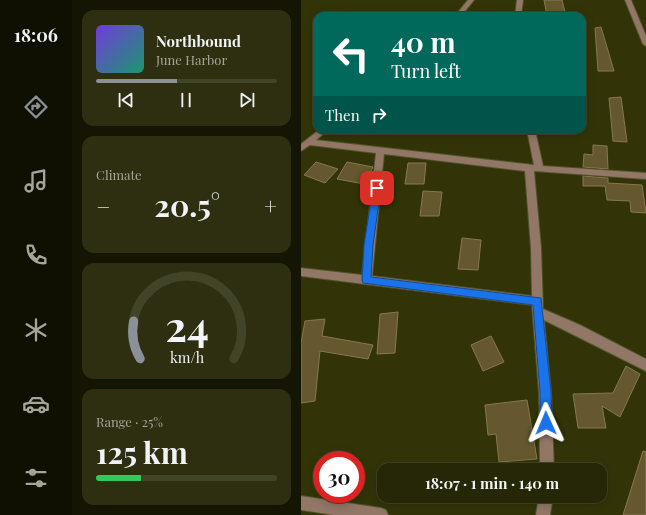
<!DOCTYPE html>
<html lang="en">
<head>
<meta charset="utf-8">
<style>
  body { margin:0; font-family:"Playfair Display",serif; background:#2e2f10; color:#f1f3f6; height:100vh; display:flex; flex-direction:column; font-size:15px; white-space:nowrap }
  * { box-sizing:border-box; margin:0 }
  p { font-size:13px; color:#a4a59b }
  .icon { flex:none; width:22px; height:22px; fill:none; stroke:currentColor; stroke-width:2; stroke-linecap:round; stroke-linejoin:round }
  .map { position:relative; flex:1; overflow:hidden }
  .sheet { display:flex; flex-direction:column; gap:10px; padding:10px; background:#151503; width:229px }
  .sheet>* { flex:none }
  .guide { position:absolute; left:12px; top:12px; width:273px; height:122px; border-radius:12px; box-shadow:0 2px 10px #0003,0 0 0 1px #424428; background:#00695c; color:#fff; overflow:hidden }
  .speed { position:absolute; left:12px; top:451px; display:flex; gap:8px; font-size:20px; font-weight:700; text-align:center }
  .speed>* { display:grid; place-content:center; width:52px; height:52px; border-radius:50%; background:#262706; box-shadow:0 2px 10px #0003,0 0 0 1px #424428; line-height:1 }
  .speed .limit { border:6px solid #d22; background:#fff; color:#111 }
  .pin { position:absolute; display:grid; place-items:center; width:34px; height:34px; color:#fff; margin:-17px; border-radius:8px; box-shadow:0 2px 6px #0006 }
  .me { position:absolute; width:44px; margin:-22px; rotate:359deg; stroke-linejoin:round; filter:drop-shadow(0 0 3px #0008) }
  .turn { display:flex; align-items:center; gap:14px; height:84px; padding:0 12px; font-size:18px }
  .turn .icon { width:52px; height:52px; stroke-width:2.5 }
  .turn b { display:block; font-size:28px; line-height:34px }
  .then { display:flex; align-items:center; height:38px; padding:0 12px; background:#0003; gap:8px; font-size:15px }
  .big { font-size:30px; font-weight:700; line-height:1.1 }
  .sheet .card { flex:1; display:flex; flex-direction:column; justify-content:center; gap:6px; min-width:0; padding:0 14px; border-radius:12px; background:#2e2f10 }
  .sheet .dial { align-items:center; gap:0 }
  .dial svg { height:104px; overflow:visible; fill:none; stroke:#424428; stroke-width:7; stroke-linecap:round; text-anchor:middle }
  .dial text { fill:#f1f3f6; stroke:none }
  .song { display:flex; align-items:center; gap:12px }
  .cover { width:48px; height:48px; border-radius:6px; background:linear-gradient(135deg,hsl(260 70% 55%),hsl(160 70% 35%)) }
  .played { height:4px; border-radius:2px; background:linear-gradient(90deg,#8c9099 45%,#424428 45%) }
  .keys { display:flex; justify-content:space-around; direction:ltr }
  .heat { display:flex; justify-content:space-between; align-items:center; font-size:22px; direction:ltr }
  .charge { height:6px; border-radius:3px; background:linear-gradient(90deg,#34c759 25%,#424428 0) }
  .trip { position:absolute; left:76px; top:463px; width:230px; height:40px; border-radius:12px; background:#262706; box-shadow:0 2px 10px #0003,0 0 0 1px #424428; font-weight:700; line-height:40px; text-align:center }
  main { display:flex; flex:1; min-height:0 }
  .dock { display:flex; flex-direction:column; width:72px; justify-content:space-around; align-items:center; background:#0f1002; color:#a4a59b }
  .dock .icon { width:28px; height:28px }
  .dock .on { color:#8c9099 }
  .dock b { font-size:18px; color:#f1f3f6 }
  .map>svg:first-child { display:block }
  .building { fill:#66582e; stroke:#86784e }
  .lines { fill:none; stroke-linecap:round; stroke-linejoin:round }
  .minor-casing { stroke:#51532a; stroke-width:2 }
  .minor { fill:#927767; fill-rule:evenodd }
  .route { fill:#1a73e8; stroke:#114b97 }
</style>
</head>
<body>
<main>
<nav class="dock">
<b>18:06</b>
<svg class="icon on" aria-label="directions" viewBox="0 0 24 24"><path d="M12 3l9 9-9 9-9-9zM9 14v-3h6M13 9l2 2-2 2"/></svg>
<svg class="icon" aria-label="music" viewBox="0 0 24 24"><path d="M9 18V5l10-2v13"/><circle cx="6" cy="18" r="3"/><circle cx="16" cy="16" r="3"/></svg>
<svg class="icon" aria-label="phone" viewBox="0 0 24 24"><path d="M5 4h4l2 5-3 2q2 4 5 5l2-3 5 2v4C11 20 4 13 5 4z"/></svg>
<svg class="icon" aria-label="climate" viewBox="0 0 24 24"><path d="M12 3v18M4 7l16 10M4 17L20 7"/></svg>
<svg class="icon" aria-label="car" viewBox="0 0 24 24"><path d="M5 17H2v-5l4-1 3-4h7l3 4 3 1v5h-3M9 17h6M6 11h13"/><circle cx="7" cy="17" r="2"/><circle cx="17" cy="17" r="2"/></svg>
<svg class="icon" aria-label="filters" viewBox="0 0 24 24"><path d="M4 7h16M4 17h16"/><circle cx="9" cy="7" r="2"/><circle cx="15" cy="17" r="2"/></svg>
</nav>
<section class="sheet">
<div class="card">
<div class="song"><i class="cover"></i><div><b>Northbound</b><p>June Harbor</p></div></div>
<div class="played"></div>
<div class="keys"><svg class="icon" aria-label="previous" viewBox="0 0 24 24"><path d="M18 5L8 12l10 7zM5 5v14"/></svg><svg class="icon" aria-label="pause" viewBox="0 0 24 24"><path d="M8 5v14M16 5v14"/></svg><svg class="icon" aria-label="next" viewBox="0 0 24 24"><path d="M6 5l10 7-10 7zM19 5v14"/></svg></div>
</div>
<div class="card"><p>Climate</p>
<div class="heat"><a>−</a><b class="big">20.5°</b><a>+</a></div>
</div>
<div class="card dial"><svg viewBox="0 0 100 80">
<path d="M14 69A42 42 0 1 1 86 69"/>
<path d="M14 69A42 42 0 0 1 9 40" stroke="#8c9099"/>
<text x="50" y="56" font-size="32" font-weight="700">24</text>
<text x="50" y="72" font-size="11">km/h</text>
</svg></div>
<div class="card"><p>Range · 25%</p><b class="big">125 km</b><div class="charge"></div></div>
</section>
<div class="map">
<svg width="345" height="515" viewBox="0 0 345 515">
  <rect width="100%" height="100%" fill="#323408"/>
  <!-- building -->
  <path class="building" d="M243,0H261L265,16H246Z
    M300,27L313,71H297L294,28Z
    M320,97L326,142L312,141L308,98Z
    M292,145L306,146L307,169L282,167L283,154L292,155Z
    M15,162L37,169L24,183L3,175Z
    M46,162L72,167L63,184L36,179Z
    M107,163H125L123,184H104Z
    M282,176L307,178V183L341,185L345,213L330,212L329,201L306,200L304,186H282Z
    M122,191L141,192L138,216H119Z
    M161,238L180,240L177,270L157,269Z
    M97,312L94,353L76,354L79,314Z
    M24,319L21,336L72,345L67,359L19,351L14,401L0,403V343L4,321Z
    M190,336L203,362L182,371L170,345Z
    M325,366L339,374L319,417L301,406L305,428H277L272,394L312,393Z
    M226,400L236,459L198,462L195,434L187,435L184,405Z
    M342,451L345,452V515H322Z"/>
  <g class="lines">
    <defs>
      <path id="minor" d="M167,0H173L160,16H154Z
        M216,0H222L220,16H214Z
        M324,0H330L345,36V46L342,44Z
        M18,130H27L15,140L233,165L226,130H234L242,166L345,173V179L233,171L240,248L242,309L279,325L345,359V371L243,320L250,392L253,470H239L238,392L231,305L0,276V268L61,275L75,153L9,145L0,151V144ZM83,154L224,171L230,248L231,296L71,276Z
        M0,496L80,508L85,510L87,515H33L0,510Z
        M238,496H252L249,515H235Z"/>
    </defs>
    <!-- minor casing -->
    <use href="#minor" class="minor-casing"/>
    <!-- minor -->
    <use href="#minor" class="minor"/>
  </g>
  <!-- route -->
  <path class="route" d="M76,185L80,188L72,245L70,277L240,298L250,392L251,423L249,427L245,428L241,427L239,423V392L232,305L62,283L61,280L63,245L72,188Z"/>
</svg>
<div class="speed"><div class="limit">30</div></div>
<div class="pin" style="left:76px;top:188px;background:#d93025"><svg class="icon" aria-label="arrive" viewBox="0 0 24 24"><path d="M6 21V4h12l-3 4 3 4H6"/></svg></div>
<svg class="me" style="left:245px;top:423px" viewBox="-20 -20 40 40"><path d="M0-17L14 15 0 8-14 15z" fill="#1a73e8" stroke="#fff" stroke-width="4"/></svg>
<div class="trip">18:07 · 1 min · 140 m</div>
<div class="guide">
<div class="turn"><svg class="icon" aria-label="left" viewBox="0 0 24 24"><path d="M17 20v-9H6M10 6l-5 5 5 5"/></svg><div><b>40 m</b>Turn left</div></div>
<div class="then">Then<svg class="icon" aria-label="right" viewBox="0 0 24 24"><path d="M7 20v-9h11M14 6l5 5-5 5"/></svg></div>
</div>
</div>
</main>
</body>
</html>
